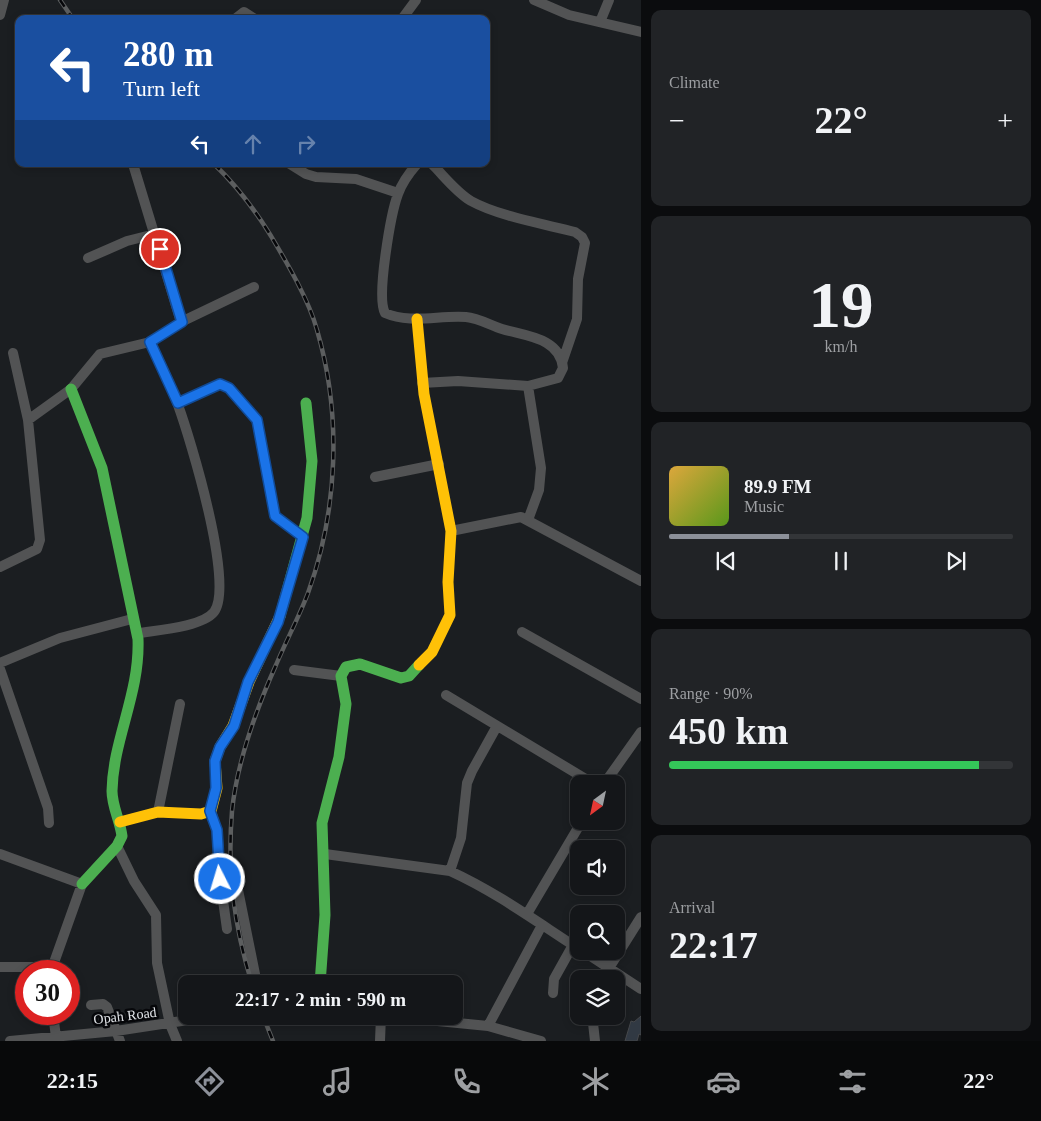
<!DOCTYPE html>
<html lang="en">
<head>
<meta charset="utf-8">
<style>
  body { margin:0; font-family:Georgia,serif; background:#212326; color:#f1f3f6; height:100vh; display:flex; flex-direction:column; font-size:19px; white-space:nowrap }
  * { box-sizing:border-box; margin:0 }
  p { font-size:16px; color:#9d9fa2 }
  .icon { flex:none; width:28px; height:28px; fill:none; stroke:currentColor; stroke-width:2; stroke-linecap:round; stroke-linejoin:round }
  .map { position:relative; flex:1; overflow:hidden }
  .drawer { display:flex; flex-direction:column; gap:10px; padding:10px; background:#0b0c0e; width:400px }
  .drawer>* { flex:none }
  .top-card { position:absolute; left:15px; top:15px; width:475px; height:152px; border-radius:10px; box-shadow:0 2px 8px #0003,0 0 0 1px #333538; background:#1a4fa0; color:#fff; overflow:hidden }
  .needle { width:32px; rotate:213deg }
  .fabs { position:absolute; left:570px; top:775px; display:grid; gap:10px }
  .fabs a { display:grid; place-items:center; width:55px; height:55px; border-radius:10px; background:#141619; box-shadow:0 2px 8px #0003,0 0 0 1px #333538; font-size:25px }
  .speed { position:absolute; left:15px; top:960px; display:flex; gap:10px; font-size:25px; font-weight:700; text-align:center }
  .speed>* { display:grid; place-content:center; width:65px; height:65px; border-radius:50%; background:#141619; box-shadow:0 2px 8px #0003,0 0 0 1px #333538; line-height:1 }
  .speed .limit { border:8px solid #d22; background:#fff; color:#111 }
  .pin { position:absolute; display:grid; place-items:center; width:42px; height:42px; color:#fff; margin:-21px; border:2px solid #fff; border-radius:50%; box-shadow:0 1px 5px #0007 }
  .me { position:absolute; width:55px; margin:-28px; rotate:355deg; stroke-linejoin:round; filter:drop-shadow(0 0 4px #0008) }
  .turn { display:flex; align-items:center; gap:18px; height:105px; padding:0 25px; font-size:22px }
  .turn .icon { width:65px; height:65px; stroke-width:2.5 }
  .turn b { display:block; font-size:35px; line-height:42px }
  .lanes { display:flex; align-items:center; height:48px; padding:0 25px; background:#0003; justify-content:center; gap:25px; direction:ltr }
  .lanes .off { opacity:.35 }
  .big { font-size:38px; font-weight:600; line-height:1.1 }
  .drawer .widget { flex:1; display:flex; flex-direction:column; justify-content:center; gap:8px; min-width:0; padding:0 18px; border-radius:10px; background:#212326 }
  .drawer .dial { align-items:center; gap:0 }
  .dial b { font-size:65px; line-height:1 }
  .song { display:flex; align-items:center; gap:15px }
  .cover { width:60px; height:60px; border-radius:8px; background:linear-gradient(135deg,hsl(40 70% 55%),hsl(90 70% 35%)) }
  .played { height:5px; border-radius:2px; background:linear-gradient(90deg,#8c9099 35%,#333538 35%) }
  .keys { display:flex; justify-content:space-around; direction:ltr }
  .heat { display:flex; justify-content:space-between; align-items:center; font-size:28px; direction:ltr }
  .charge { height:8px; border-radius:4px; background:linear-gradient(90deg,#34c759 90%,#333538 0) }
  .trip { position:absolute; left:178px; top:975px; width:285px; height:50px; border-radius:10px; background:#141619; box-shadow:0 2px 8px #0003,0 0 0 1px #333538; font-weight:600; line-height:50px; text-align:center }
  .dock { display:flex; height:80px; justify-content:space-around; align-items:center; background:#08090a; color:#9d9fa2 }
  .dock .icon { width:35px; height:35px }
  .dock .selected { color:#8c9099 }
  .dock b { font-size:22px; color:#f1f3f6 }
  main { display:flex; flex:1; min-height:0 }
  .map>svg:first-child { display:block }
  .building { fill:#313943; stroke:#46484b }
  .lines { fill:none; stroke-linecap:round; stroke-linejoin:round }
  .street { stroke:#525354; stroke-width:10 }
  .fast { stroke:#4caf50; stroke-width:11 }
  .slow { stroke:#ffc107; stroke-width:11 }
  .rail-casing { stroke:#5c5e5f; stroke-width:4.5 }
  .rail { stroke:#06070a; stroke-width:2.5; stroke-dasharray:8; stroke-linecap:butt }
  .route-casing { stroke:#114b97; stroke-width:12 }
  .route { stroke:#1a73e8; stroke-width:9 }
  .labels { text-anchor:middle; dominant-baseline:central; stroke-width:5; stroke-linejoin:round; paint-order:stroke }
  .street-label { font-size:14px; fill:#e1e4e8; stroke:#06070a }
</style>
</head>
<body>
<main>
<div class="map">
<svg width="641" height="1041" viewBox="0 0 641 1041">
  <rect width="100%" height="100%" fill="#1b1e21"/>
  <!-- building -->
  <path class="building" d="M641,1016V1035L639,1034L637,1041H625L631,1021L634,1022Z"/>
  <g class="lines">
    <!-- street -->
    <path class="street" d="M534,0L569,15L641,32
      M0,15L4,0
      M235,19L244,12L255,19
      M402,19L416,0
      M600,22L609,0
      M290,164L306,174L316,177L356,179L398,193
      M417,164C410,172 402,183 398,194C391,213 376,297 385,313C410,324 439,315 466,317C478,318 490,325 502,329C524,336 560,337 563,368L558,378L528,386L458,381L422,383
      M432,164C444,176 456,192 471,201C498,216 544,224 575,232L582,237L585,243L578,279L577,319L562,363
      M88,258L127,241L155,234
      M181,322L254,287
      M528,386L541,468L539,490L528,520
      M178,403L220,384L229,388L257,420L275,516L303,537
      M28,420L71,389L100,354L150,342L181,322L133,164
      M375,477L439,464
      M451,531L521,517L641,581
      M0,567L37,549L40,540L28,420L13,353
      M522,632L641,699
      M139,633C158,630 202,627 214,612C235,585 190,438 178,405C170,383 160,362 150,342
      M0,663L60,638L132,619
      M0,669L48,808L49,823
      M294,670L341,676
      M446,695L594,784
      M604,784L641,732
      M211,811L217,830L220,879L227,929
      M158,812L180,704
      M117,846L134,881L156,915L157,963L170,1024L177,1041
      M0,854L82,884L51,971
      M325,854L450,871C496,892 537,922 579,949
      M450,871L461,838L467,783L472,771L497,726
      M235,875L257,984
      M527,914L582,821
      M583,951L641,989
      M0,967H51
      M609,968L641,917
      M553,993L554,979L573,945
      M91,1005L103,1004L107,1007L120,1041
      M53,1014L56,1037
      M387,1016L488,1026L541,1041
      M593,1023L595,1041
      M488,1026L542,925
      M10,1041L116,1031L214,1016
      M380,1041L381,1016"/>
    <!-- fast -->
    <path class="fast" d="M71,389L102,468L138,639C140,694 113,739 112,791C112,806 120,821 122,836L117,846L82,884
      M280,616L307,518L312,461L306,403
      M320,984L325,915L322,823L339,757L346,704L341,676L346,667L360,664L401,678L409,676L419,665"/>
    <!-- slow -->
    <path class="slow" d="M417,319L424,394L451,531L448,582L450,615L432,652L419,665
      M120,822L158,812L201,814L211,811L217,788L215,761L220,747L233,726L249,682L280,616"/>
    <defs>
      <path id="rail" d="M60,0L73,19
        M214,164C236,185 255,210 271,236C287,263 309,300 317,330C342,415 338,510 308,593C299,617 286,641 276,665C256,710 237,762 232,811C227,873 234,925 252,984
        M263,1016L273,1041"/>
    </defs>
    <!-- rail casing -->
    <use href="#rail" class="rail-casing"/>
    <!-- rail -->
    <use href="#rail" class="rail"/>
  </g>
  <g class="lines">
    <defs>
      <path id="route" d="M160,249L182,322L150,342L178,403L220,384L229,388L257,420L275,516L303,537L278,622L248,682L234,726L220,747L215,761L216,788L210,811L217,830L220,879"/>
    </defs>
    <!-- route casing -->
    <use href="#route" class="route-casing"/>
    <!-- route -->
    <use href="#route" class="route"/>
  </g>
  <g class="labels">
    <!-- street labels -->
    <g class="street-label">
      <text transform="translate(125 1016) rotate(-7)">Opah Road</text>
    </g>
  </g>
</svg>
<div class="fabs">
<a><svg class="needle" viewBox="-14 -14 28 28"><path d="M0-13l5 13h-10z" fill="#e53935"/><path d="M0 13l5-13h-10z" fill="#9d9fa2"/></svg></a>
<a><svg class="icon" aria-label="sound" viewBox="0 0 24 24"><path d="M4 9h4l5-4v14l-5-4H4zM17 9q2 3 0 6"/></svg></a>
<a><svg class="icon" aria-label="search" viewBox="0 0 24 24"><circle cx="10" cy="10" r="6"/><path d="M15 15l6 6"/></svg></a>
<a><svg class="icon" aria-label="layers" viewBox="0 0 24 24"><path d="M12 4l9 5-9 5-9-5zM3 14l9 5 9-5"/></svg></a>
</div>
<div class="speed"><div class="limit">30</div></div>
<div class="pin" style="left:160px;top:249px;background:#d93025"><svg class="icon" aria-label="arrive" viewBox="0 0 24 24"><path d="M6 21V4h12l-3 4 3 4H6"/></svg></div>
<svg class="me" style="left:220px;top:879px" viewBox="-20 -20 40 40"><circle r="17" fill="#1a73e8" stroke="#fff" stroke-width="3"/><path d="M0-11L8 9 0 5-8 9z" fill="#fff"/></svg>
<div class="trip">22:17 · 2 min · 590 m</div>
<div class="top-card">
<div class="turn"><svg class="icon" aria-label="left" viewBox="0 0 24 24"><path d="M17 20v-9H6M10 6l-5 5 5 5"/></svg><div><b>280 m</b>Turn left</div></div>
<div class="lanes"><svg class="icon" aria-label="left" viewBox="0 0 24 24"><path d="M17 20v-9H6M10 6l-5 5 5 5"/></svg><svg class="icon off" aria-label="ahead" viewBox="0 0 24 24"><path d="M12 20V5M6 11l6-6 6 6"/></svg><svg class="icon off" aria-label="right" viewBox="0 0 24 24"><path d="M7 20v-9h11M14 6l5 5-5 5"/></svg></div>
</div>
</div>
<section class="drawer">
<div class="widget"><p>Climate</p>
<div class="heat"><a>−</a><b class="big">22°</b><a>+</a></div>
</div>
<div class="widget dial"><b>19</b><p>km/h</p></div>
<div class="widget">
<div class="song"><i class="cover"></i><div><b>89.9 FM</b><p>Music</p></div></div>
<div class="played"></div>
<div class="keys"><svg class="icon" aria-label="previous" viewBox="0 0 24 24"><path d="M18 5L8 12l10 7zM5 5v14"/></svg><svg class="icon" aria-label="pause" viewBox="0 0 24 24"><path d="M8 5v14M16 5v14"/></svg><svg class="icon" aria-label="next" viewBox="0 0 24 24"><path d="M6 5l10 7-10 7zM19 5v14"/></svg></div>
</div>
<div class="widget"><p>Range · 90%</p><b class="big">450 km</b><div class="charge"></div></div>
<div class="widget"><p>Arrival</p><b class="big">22:17</b></div>
</section>
</main>
<nav class="dock">
<b>22:15</b>
<svg class="icon selected" aria-label="directions" viewBox="0 0 24 24"><path d="M12 3l9 9-9 9-9-9zM9 14v-3h6M13 9l2 2-2 2"/></svg>
<svg class="icon" aria-label="music" viewBox="0 0 24 24"><path d="M9 18V5l10-2v13"/><circle cx="6" cy="18" r="3"/><circle cx="16" cy="16" r="3"/></svg>
<svg class="icon" aria-label="phone" viewBox="0 0 24 24"><path d="M5 4h4l2 5-3 2q2 4 5 5l2-3 5 2v4C11 20 4 13 5 4z"/></svg>
<svg class="icon" aria-label="climate" viewBox="0 0 24 24"><path d="M12 3v18M4 7l16 10M4 17L20 7"/></svg>
<svg class="icon" aria-label="car" viewBox="0 0 24 24"><path d="M5 17H2v-5l4-1 3-4h7l3 4 3 1v5h-3M9 17h6M6 11h13"/><circle cx="7" cy="17" r="2"/><circle cx="17" cy="17" r="2"/></svg>
<svg class="icon" aria-label="filters" viewBox="0 0 24 24"><path d="M4 7h16M4 17h16"/><circle cx="9" cy="7" r="2"/><circle cx="15" cy="17" r="2"/></svg>
<b>22°</b>
</nav>
</body>
</html>
